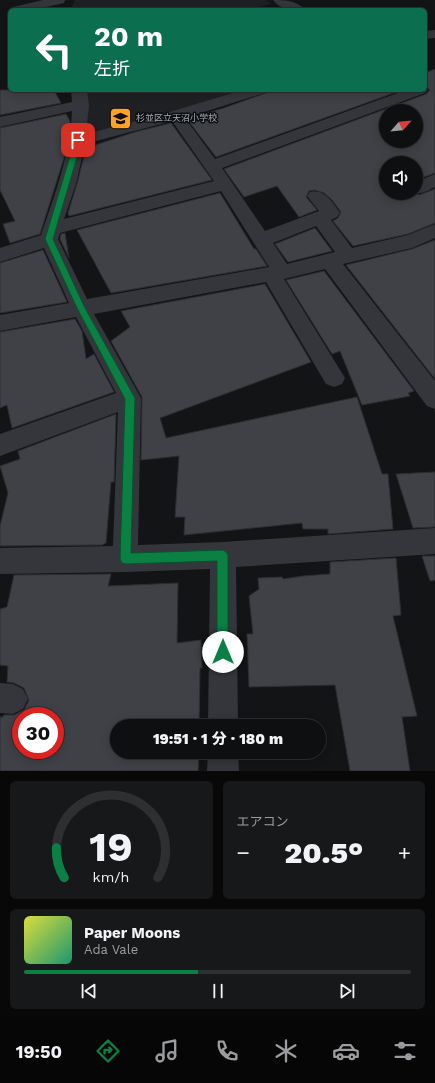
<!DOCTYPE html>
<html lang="ja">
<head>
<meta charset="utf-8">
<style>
  body { margin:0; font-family:"Work Sans","Noto Sans JP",sans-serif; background:#171819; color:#f1f3f6; height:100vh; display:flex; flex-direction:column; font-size:15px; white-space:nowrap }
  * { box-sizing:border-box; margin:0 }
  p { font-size:13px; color:#9b9c9f }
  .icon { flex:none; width:22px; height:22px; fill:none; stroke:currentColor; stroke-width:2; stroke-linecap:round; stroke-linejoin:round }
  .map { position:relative; height:771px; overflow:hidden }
  .details { display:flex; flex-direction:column; gap:10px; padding:10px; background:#080809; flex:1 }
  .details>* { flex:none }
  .banner { position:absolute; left:8px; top:8px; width:419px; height:84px; border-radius:6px; box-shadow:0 2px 10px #0003,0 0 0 1px #2e2f30; background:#0b6e4f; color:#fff; overflow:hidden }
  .needle { width:26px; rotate:63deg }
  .controls { position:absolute; left:379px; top:104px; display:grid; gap:8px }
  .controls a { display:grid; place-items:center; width:44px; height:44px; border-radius:50%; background:#0e0f10; box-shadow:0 2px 10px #0003,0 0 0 1px #2e2f30; font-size:20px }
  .speed { position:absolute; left:12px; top:707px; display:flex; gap:8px; font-size:20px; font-weight:700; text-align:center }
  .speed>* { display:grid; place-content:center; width:52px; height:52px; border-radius:50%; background:#0e0f10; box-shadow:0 2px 10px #0003,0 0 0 1px #2e2f30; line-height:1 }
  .speed .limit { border:6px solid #d22; background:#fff; color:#111 }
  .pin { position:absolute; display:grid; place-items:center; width:34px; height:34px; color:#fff; margin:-17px; border-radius:8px; box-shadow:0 2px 6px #0006 }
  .me { position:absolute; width:44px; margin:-22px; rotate:0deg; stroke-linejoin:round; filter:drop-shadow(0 0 3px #0008) }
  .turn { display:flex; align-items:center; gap:14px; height:84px; padding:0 20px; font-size:18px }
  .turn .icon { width:52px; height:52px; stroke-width:2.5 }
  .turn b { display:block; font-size:28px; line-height:34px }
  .big { font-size:30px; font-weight:800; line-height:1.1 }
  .details .widget { flex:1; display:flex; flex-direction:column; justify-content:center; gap:6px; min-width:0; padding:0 14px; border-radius:6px; background:#171819 }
  .details .dial { align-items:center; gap:0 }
  .dial svg { height:104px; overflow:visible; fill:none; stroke:#2e2f30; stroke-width:7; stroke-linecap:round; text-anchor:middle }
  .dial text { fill:#f1f3f6; stroke:none }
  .song { display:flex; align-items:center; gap:12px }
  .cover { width:48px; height:48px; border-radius:6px; background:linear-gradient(135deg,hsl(60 70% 55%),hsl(160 70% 35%)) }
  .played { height:4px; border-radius:2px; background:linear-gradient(90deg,#0b8043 45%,#2e2f30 45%) }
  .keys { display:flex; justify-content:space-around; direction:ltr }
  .heat { display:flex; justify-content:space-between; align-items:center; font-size:22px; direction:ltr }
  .details .tiles { flex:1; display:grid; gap:10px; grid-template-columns:1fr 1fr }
  .widget:last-child { grid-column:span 2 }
  .trip { position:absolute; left:110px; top:719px; width:216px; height:40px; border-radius:20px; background:#0e0f10; box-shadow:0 2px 10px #0003,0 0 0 1px #2e2f30; font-weight:800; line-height:40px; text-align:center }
  .menu { display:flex; height:64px; justify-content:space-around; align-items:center; background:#060606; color:#9b9c9f }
  .menu .icon { width:28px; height:28px }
  .menu .on { color:#0b8043 }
  .menu b { font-size:18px; color:#f1f3f6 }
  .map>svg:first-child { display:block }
  .built { fill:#1f2023 }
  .building { fill:#3f4146; stroke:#2d2e32; fill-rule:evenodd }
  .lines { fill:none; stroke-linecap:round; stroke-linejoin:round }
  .minor { fill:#34363b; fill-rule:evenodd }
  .route { fill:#0b8043; stroke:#07532c }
  .labels { text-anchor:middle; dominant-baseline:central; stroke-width:3; stroke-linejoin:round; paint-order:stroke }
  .far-poi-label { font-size:9px; fill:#a4abb7; stroke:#0e0f10; text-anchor:start }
</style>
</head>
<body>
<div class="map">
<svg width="435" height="771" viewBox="0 0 435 771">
  <rect width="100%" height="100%" fill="#131415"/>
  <!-- built -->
  <path class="built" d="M75,0H265L272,3L250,10H72V6Z
    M85,90H245L124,128L91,134L87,131Z"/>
  <!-- building -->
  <path class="building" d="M435,69V173L416,180V163H386V193H413L419,195L435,189V223L408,234L353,246L333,221L338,218L341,212L332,200L324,193L315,190L309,191L306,197L317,210L299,217L277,186L244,197L224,169L426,94L430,90L425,86V73ZM386,111H416V141H386Z
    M0,90H54L61,103L0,115Z
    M274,90H402L216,157L187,119L224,108Z
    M66,114L70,121L64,158L40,234L10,243L3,224L15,221L0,190V128Z
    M171,123L212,180L69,216L68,213L77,184L86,148L135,132Z
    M220,193L254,249H256L267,266L111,293L77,230Z
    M315,228L332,251L288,262L275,244Z
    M65,233L69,258L60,239L61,234Z
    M435,240V379L346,265L412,249Z
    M43,250L67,302L0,313V263Z
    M324,271L414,391L408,393L410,396L362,405L340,351L332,354L286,280Z
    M265,284L311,362L160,418L166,438L357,397L382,474H388L393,529L328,534V529H303L302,523L184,535L185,517H175L179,456L141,460L142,397L111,341L130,327L121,311Z
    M75,319L82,331L86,359L94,354L114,392L12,428L7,405L0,408V332Z
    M116,414L114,482H111L106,543L102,545L0,546V526L8,493L0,466L20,459L18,451Z
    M435,472V527L413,528L396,474Z
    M422,556H435V580L430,581Z
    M396,558L401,615L393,616L417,716L402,717L410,771H350L335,685L249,687L247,634H253L249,596L259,589L258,578L282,577L283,579L303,576L330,574V562Z
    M111,574L108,586L178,583L177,643L201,640L202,668H200L199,726H117V752H199L198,771H0V717H3L4,715H14L24,710L29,700L24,688L14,683L7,682L8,666L0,665V609L7,607L14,575ZM21,716H55V750H21Z"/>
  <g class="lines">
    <!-- minor -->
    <path class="minor" d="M43,0H65L64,3L34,10H11L13,7Z
      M273,0C284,0 297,0 305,10C293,10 280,10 273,0Z
      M435,30V38L425,39V31Z
      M425,87L428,90L425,93L222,168L265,231L319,211L307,196L310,192C323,188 333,202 340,213L337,217L331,220L352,248L408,235L435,224V238L412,248L343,264L435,381V409L427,406L325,269L284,279L345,378L342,384L334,387L326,384L266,282L94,314L141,398L138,545L223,542L435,528V554L236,567L238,726H208L210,569L125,572L0,574V548L113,546L118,412L0,456V434L116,393L76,317L0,331V315L69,303L44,248L0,262V248L41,235C55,194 70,155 72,111L0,127V117L72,102L71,90H87L89,105L86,134L163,114L243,90H267L264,93L185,118L215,159L406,90H425ZM172,121L214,181L64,219L76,184L85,144ZM221,191L269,267L87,299L58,239L60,233ZM316,226L335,252L287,264L273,243Z
      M435,174V187C429,190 421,195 414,193H416V182Z
      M0,683L13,684L23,689L28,699L23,709L13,714L0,713Z
      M208,752H238L239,771H207Z"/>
  </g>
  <!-- route -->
  <path class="route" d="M78,138L82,140L53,239L85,308L135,398L131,553L223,550L226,552L228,555V652L227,656L223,658L218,656L217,652V561L126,564L122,563L120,559L125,399L77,308L45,239L75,140Z"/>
  <!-- icons -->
  <defs>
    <symbol id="school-square" viewBox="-11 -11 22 22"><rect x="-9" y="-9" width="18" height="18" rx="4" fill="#ffa122" stroke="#0e0f10"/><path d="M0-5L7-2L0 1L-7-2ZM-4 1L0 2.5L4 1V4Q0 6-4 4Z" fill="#111"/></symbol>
  </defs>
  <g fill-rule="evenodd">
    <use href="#school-square" x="108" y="106" width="25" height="25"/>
  </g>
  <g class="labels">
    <!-- far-poi labels -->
    <g class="far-poi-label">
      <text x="136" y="118">杉並区立天沼小学校</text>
    </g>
  </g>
</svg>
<div class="controls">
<a><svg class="needle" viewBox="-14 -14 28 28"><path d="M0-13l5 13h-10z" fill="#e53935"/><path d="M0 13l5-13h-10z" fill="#9b9c9f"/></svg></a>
<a><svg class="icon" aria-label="sound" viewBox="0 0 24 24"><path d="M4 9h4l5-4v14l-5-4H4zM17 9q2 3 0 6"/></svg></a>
</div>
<div class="speed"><div class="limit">30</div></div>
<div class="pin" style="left:78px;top:140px;background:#d93025"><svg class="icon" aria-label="arrive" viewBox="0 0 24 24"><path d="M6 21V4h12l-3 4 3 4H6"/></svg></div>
<svg class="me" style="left:223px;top:652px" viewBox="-20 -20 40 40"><circle r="19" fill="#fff"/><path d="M0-13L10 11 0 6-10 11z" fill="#0b8043"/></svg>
<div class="trip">19:51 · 1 分 · 180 m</div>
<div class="banner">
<div class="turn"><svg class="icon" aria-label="left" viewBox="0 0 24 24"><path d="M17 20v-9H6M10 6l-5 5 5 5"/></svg><div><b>20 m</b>左折</div></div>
</div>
</div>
<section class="details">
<div class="tiles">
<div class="widget dial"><svg viewBox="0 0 100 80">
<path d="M14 69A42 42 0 1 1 86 69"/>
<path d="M14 69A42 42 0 0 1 8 46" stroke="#0b8043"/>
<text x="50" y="56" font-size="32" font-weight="700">19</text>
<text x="50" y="72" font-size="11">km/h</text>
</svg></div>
<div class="widget"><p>エアコン</p>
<div class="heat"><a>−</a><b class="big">20.5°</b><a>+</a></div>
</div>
<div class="widget">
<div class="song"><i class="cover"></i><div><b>Paper Moons</b><p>Ada Vale</p></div></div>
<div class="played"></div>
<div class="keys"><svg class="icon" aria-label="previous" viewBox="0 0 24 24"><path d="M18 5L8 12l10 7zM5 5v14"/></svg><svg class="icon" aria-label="pause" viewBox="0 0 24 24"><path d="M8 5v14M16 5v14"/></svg><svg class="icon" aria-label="next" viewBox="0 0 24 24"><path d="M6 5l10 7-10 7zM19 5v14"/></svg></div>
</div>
</div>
</section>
<nav class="menu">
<b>19:50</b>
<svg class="icon on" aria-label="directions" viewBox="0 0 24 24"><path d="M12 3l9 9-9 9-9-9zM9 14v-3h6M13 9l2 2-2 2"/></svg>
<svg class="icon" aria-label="music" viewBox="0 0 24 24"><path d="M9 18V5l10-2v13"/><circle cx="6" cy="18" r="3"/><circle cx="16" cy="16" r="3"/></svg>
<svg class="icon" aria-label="phone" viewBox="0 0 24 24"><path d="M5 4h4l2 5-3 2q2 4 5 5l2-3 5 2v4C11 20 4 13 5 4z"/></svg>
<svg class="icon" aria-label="climate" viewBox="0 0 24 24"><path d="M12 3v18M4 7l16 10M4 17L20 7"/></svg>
<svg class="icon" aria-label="car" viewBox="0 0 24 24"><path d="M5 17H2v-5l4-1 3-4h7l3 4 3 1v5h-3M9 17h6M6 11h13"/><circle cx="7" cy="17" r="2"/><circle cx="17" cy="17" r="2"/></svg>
<svg class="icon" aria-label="filters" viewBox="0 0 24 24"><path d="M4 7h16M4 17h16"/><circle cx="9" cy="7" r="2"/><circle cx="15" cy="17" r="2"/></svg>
</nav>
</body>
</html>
